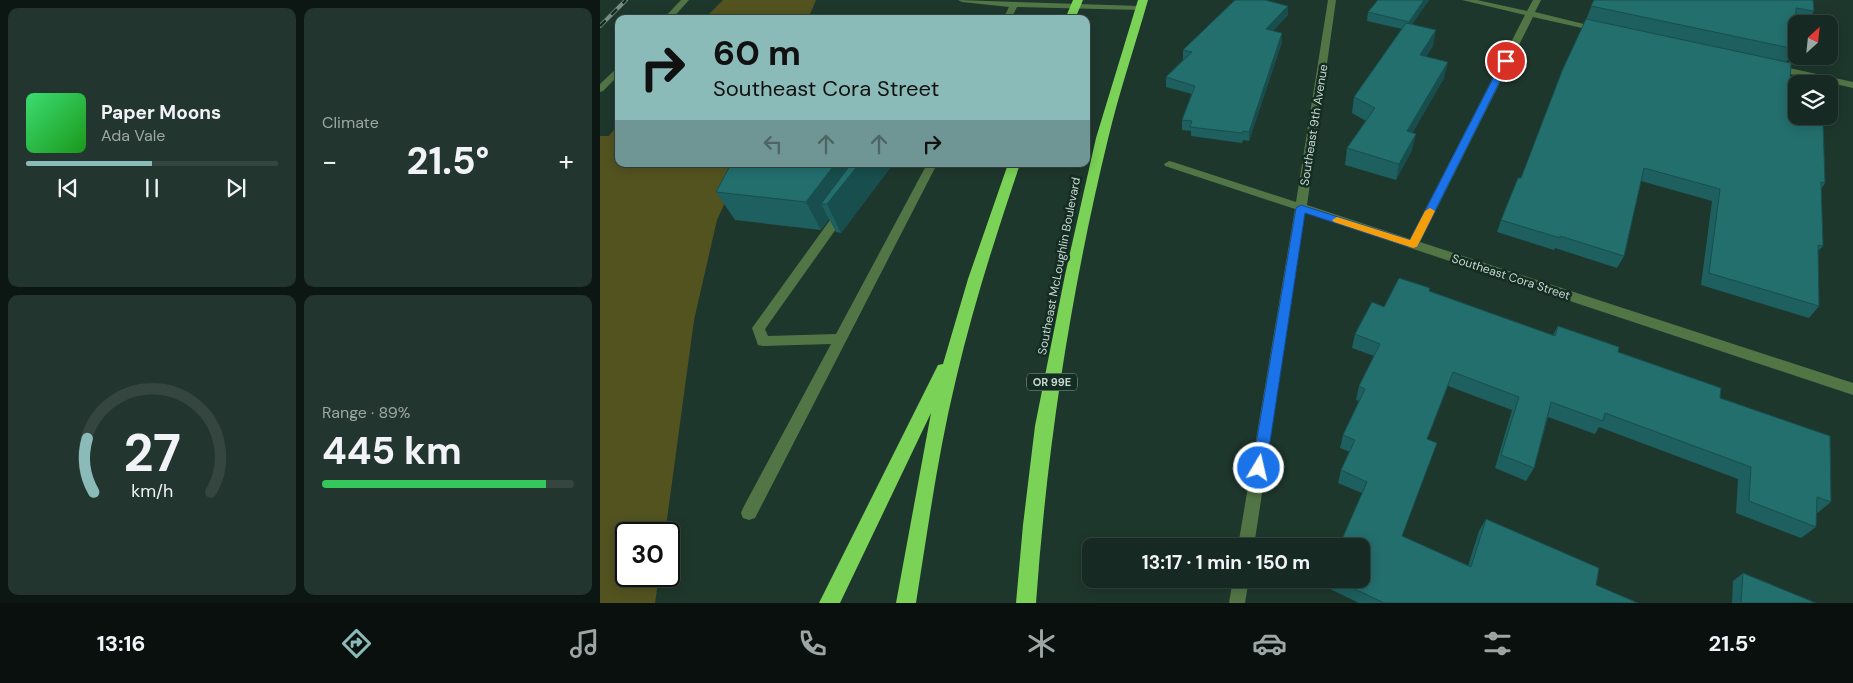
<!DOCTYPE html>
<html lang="en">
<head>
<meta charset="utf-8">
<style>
  body { margin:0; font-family:"DM Sans",sans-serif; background:#23352f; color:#f1f3f6; height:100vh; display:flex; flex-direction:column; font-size:19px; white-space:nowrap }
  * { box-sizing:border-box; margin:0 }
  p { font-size:16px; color:#9ea6a5 }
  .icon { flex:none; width:28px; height:28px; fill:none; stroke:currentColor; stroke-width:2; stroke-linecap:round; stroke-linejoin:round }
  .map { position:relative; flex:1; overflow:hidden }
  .sheet { display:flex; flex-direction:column; gap:8px; padding:8px; background:#0c1713; width:600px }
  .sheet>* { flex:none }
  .top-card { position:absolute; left:15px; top:15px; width:475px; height:152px; border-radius:10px; box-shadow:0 2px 12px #0003,0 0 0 1px #354540; background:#8bbbb9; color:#111; overflow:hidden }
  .needle { width:32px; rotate:27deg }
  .tools { position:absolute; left:1188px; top:15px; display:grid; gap:10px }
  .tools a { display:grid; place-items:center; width:50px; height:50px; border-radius:10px; background:#162922; box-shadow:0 2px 12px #0003,0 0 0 1px #354540; font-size:25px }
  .speed { position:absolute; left:15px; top:522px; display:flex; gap:10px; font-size:25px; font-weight:700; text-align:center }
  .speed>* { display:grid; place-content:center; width:65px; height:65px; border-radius:50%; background:#162922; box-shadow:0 2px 12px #0003,0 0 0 1px #354540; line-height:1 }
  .speed .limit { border:2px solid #111; border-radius:8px; background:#fff; color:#111 }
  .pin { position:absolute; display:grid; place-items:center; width:42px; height:42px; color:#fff; margin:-21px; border:2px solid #fff; border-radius:50%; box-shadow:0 1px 5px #0007 }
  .me { position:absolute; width:55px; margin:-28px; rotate:9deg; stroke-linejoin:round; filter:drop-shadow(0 0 4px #0008) }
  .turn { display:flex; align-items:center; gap:18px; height:105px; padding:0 15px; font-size:22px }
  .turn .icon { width:65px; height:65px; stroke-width:2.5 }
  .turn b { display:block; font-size:35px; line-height:42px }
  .lanes { display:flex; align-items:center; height:48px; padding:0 15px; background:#0003; justify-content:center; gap:25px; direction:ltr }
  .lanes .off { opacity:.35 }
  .big { font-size:38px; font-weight:700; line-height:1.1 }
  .sheet .tile { flex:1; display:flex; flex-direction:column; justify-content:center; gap:8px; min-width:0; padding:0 18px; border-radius:10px; background:#23352f }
  .sheet .dial { align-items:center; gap:0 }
  .dial svg { height:130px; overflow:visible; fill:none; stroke:#354540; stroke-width:7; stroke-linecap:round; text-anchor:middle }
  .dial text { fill:#f1f3f6; stroke:none }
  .song { display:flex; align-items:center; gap:15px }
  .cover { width:60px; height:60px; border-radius:8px; background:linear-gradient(135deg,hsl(140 70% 55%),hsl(120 70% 35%)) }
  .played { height:5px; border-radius:2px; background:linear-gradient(90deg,#8bbbb9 50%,#354540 50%) }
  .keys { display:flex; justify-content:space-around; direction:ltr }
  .heat { display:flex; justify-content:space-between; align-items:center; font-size:28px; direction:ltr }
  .charge { height:8px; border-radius:4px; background:linear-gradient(90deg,#34c759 89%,#354540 0) }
  .sheet .tiles { flex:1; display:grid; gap:8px; grid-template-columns:repeat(2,1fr) }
  .trip { position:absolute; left:482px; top:538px; width:288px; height:50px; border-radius:10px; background:#162922; box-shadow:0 2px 12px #0003,0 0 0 1px #354540; font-weight:700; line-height:50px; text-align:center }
  .tabs { display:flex; height:80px; justify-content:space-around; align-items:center; background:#09100e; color:#9ea6a5 }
  .tabs .icon { width:35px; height:35px }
  .tabs .on { color:#8bbbb9 }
  .tabs b { font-size:22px; color:#f1f3f6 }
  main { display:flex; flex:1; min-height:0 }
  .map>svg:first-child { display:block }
  .green { fill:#535320 }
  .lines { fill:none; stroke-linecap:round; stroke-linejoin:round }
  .minor { fill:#527546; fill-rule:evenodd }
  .highway { fill:#7ad256; fill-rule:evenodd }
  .rail-casing { stroke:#798d84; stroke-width:4 }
  .rail { stroke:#142d23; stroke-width:2.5; stroke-dasharray:8; stroke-linecap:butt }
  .wall { fill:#1e5f5f }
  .shaded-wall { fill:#184e4d }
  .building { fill:#236f6e; stroke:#184e4d }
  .route { fill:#1a73e8; stroke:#114b97 }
  .slow { fill:#f59e0b }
  .labels { text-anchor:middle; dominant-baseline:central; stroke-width:5; stroke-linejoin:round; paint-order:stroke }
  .shield { fill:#142d23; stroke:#91a39b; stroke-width:1 }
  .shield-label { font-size:11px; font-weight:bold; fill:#c7d6cf }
  .street-label { font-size:12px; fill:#c7d6cf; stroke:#142d23 }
</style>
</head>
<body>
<main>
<section class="sheet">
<div class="tiles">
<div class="tile">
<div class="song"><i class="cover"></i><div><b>Paper Moons</b><p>Ada Vale</p></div></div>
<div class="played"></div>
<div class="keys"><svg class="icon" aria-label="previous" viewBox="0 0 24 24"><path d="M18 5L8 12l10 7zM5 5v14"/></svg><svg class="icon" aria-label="pause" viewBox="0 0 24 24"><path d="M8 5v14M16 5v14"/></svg><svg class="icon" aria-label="next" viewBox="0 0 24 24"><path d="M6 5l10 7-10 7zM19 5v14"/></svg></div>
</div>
<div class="tile"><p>Climate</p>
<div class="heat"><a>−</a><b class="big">21.5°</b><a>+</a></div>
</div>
<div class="tile dial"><svg viewBox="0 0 100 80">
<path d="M14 69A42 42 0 1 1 86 69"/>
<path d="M14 69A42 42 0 0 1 10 36" stroke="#8bbbb9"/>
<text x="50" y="56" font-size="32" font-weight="700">27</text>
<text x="50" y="72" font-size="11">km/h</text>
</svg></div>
<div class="tile"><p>Range · 89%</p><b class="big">445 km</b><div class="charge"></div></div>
</div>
</section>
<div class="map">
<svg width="1253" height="603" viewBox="0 0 1253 603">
  <rect width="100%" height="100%" fill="#1e372d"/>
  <!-- green -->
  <path class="green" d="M123,0H216L208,19H104Z
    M19,123V164H143L117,220L94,320L65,534H26V576H59L55,603H0V136H9Z"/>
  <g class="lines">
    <!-- minor -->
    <path class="minor" d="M81,0H89L72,19H63Z
      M358,0L540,6L544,8L540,10L417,7L411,19H403L409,7L362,2Z
      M728,0H736L707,205L810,239L925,15L862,0H877L927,11L933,0H941L935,12L1004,29L1000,32L933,17L820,242L1253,383V395L705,213L654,546H638L695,209L565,166L564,164L569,161L573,162L696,202Z
      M1176,65L1253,82V88L1173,70V66Z
      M19,66V75L3,91L0,92V84Z
      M327,164H337L155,518L149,520L143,518L141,513L143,508L231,344L163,346L158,345L152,328L238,209L242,208L248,212L246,215L165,329L168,336L236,334Z
      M633,579H649L645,603H629Z"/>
    <!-- highway -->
    <path class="highway" d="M473,0H483L475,19H465Z
      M538,0H548C535,46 519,92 508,139C471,291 447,447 436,603H416L423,525L435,426L465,275L496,138Z
      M408,164H420C396,235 373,306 356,379C338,453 328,528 316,603H296L331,413L240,603H219L338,365L343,364L368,279Z"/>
    <defs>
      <path id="rail" d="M0,26L26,0"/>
    </defs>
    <!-- rail casing -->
    <use href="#rail" class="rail-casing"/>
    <!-- rail -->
    <use href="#rail" class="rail"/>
  </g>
  <!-- wall -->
  <path class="wall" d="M778,0H829L812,24L833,46L826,57L844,78L812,133V150L796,180L745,165L747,148L766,121L752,113L754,97L802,29L767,21L768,12Z
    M994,0H1213L1214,11L1206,24H1196V26L1195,25V49L1186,62L1190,87L1213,120L1225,183L1221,189L1223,246L1218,251L1219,306L1209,318L1101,285L1112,201L1041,181L1024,256L1017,268L955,248L954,250L897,232L901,220L921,178Z
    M688,15L673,31L682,42L649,141L643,140L642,143L591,136V131L582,130V120L592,94L566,87V77L584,59H583V50Z
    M131,164H293L241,233L236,232L229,219L221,230L135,220L116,192Z
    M830,288L829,292L953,335L958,326L1120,398L1231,502L1216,514V527L1201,538L1136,513L1138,479L999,427L995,434L948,417L934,468L926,481L895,468L912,410L848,386L827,439L802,536L868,566L879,531L886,519L996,585L1038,603H759L724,586L726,579H761L762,493L738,483L741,470L750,452L740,448L743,435L759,401L756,400L759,386L774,356L752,348L755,334L784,307Z
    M1143,573L1216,603H1132L1133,581Z"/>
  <!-- shaded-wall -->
  <path class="shaded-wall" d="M824,0H829L807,31L809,22Z
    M688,6V15L666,38V29Z
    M836,30L833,46L817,71L820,55Z
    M682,33V42L649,141V132Z
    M848,62L844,78L804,148L807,131Z
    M816,134L812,150L796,180L799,164Z
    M235,164H293L241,233L227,204H221L229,219L221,230L206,202Z"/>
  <!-- building -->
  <path class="building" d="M635,0H665L688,6L666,29L682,33L649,132L643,131L642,133L590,127L592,121L582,120L595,86L566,77L592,52L583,50Z
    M778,0H824L809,22L768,12Z
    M994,0H1213L1214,11L1196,8L1195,49L991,6Z
    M986,19L1191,63L1190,87L1196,88V116H1213V120L1223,122L1225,183L1221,182L1223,246L1218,245L1219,306L1109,273L1120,189L1044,168L1024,256L960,236V238L901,220L918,178H921L962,71Z
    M806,23L836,30L820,55L848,62L807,131L816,134L799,164L747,148L775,108L754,97Z
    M131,164H235L206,202L116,192Z
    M251,164H259L227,204H221Z
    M799,278L830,288L829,291L955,336L958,326L1019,347L1018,352L1121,388L1120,398L1230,436L1231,502L1217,497L1216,527L1149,501L1151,467L1005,413L1003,421L951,402L934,468L901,455L919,397L853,372L827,439L837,443L802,536L871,567L886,519L999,568L996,585L1038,603H784L734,579H761V546H739L767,482L741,470L755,440L743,435L765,389L759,386L780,344L755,334L772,302L784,307Z
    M1143,573L1216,603H1141Z"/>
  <!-- route -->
  <path class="route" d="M903,59L910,61L817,247H809L705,213L666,468L664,472L659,474L654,472L652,468L696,208L701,205L704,206L810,240Z"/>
  <!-- slow -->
  <path class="slow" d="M830,208L835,211L817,247L813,248L734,222L732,220L737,217L810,240L825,211Z"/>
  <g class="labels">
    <!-- shield labels -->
    <rect class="shield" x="427" y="373.5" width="50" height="17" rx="4"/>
    <g class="shield-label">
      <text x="452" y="382">OR 99E</text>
    </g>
    <!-- street labels -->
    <g class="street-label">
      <text transform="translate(714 125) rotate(-81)">Southeast 9th Avenue</text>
      <text transform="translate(459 266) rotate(-79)">Southeast McLoughlin Boulevard</text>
      <text transform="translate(911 277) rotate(18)">Southeast Cora Street</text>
    </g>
  </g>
</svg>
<div class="tools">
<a><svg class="needle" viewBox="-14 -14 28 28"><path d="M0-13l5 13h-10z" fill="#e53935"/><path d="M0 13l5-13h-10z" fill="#9ea6a5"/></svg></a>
<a><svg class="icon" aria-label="layers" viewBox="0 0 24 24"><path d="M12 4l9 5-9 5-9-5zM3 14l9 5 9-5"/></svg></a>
</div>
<div class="speed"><div class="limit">30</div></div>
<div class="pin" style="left:906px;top:61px;background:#d93025"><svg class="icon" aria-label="arrive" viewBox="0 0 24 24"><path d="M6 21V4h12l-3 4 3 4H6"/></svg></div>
<svg class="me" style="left:659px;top:468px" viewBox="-20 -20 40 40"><circle r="17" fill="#1a73e8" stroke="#fff" stroke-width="3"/><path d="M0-11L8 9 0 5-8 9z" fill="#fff"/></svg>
<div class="trip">13:17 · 1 min · 150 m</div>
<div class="top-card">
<div class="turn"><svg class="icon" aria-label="right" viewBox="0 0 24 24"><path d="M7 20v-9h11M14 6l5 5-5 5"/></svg><div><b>60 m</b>Southeast Cora Street</div></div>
<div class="lanes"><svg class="icon off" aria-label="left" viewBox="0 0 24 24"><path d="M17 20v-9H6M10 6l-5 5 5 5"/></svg><svg class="icon off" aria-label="ahead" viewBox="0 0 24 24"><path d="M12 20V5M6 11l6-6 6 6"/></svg><svg class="icon off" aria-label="ahead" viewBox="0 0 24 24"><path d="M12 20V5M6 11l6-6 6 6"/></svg><svg class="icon" aria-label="right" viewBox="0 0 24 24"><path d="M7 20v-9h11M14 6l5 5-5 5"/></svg></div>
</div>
</div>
</main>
<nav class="tabs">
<b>13:16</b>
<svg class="icon on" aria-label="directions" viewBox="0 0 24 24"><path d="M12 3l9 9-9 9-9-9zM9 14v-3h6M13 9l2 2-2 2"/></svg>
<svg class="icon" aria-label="music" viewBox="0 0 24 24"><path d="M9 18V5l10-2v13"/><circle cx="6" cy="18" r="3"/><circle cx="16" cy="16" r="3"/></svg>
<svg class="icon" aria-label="phone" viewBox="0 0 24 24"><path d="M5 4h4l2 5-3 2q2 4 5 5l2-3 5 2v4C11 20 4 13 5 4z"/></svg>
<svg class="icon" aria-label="climate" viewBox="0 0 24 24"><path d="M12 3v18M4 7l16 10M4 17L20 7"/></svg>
<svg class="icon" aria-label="car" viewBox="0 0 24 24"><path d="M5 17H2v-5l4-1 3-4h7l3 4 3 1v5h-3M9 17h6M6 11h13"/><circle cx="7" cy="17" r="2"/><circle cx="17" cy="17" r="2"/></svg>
<svg class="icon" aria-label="filters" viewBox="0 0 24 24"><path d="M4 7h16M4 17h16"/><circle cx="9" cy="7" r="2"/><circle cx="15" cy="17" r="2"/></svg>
<b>21.5°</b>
</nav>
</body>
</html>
